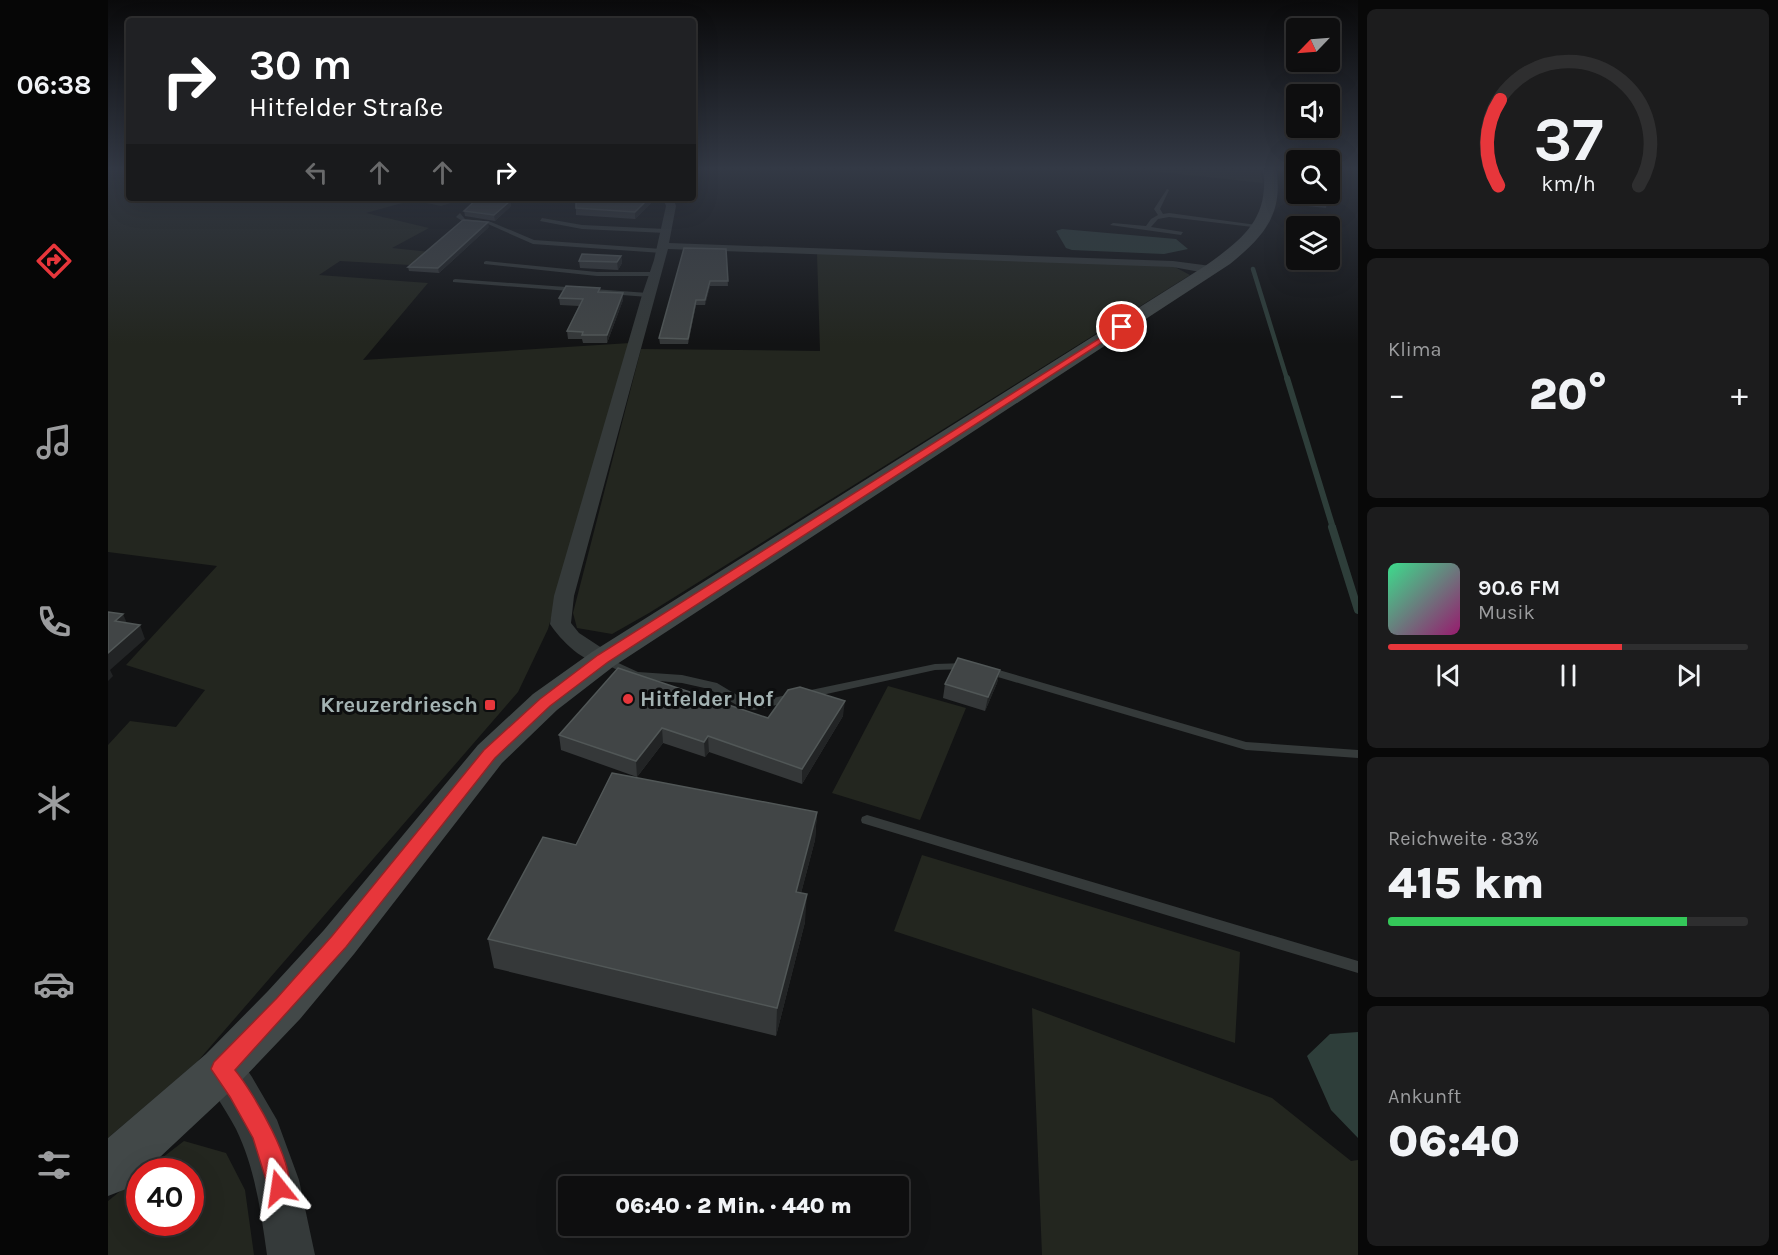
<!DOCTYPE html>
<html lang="de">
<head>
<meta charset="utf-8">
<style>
  body { margin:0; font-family:Karla,sans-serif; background:#1c1c1d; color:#f1f3f6; height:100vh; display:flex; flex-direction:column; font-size:22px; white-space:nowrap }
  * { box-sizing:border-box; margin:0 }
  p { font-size:20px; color:#9b9c9e }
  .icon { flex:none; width:33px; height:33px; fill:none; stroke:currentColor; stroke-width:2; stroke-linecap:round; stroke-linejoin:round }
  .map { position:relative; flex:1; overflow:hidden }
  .panel { display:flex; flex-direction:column; gap:9px; padding:9px; background:#080808; width:420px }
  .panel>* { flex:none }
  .guide { position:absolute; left:18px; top:18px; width:570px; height:183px; border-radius:6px; box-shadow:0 6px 24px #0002,0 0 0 2px #2e2e2f; background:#202124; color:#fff; overflow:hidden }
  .needle { width:39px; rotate:245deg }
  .fabs { position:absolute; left:1178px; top:18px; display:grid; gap:12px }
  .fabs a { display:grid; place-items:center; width:54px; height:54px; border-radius:6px; background:#0e0e0f; box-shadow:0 6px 24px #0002,0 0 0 2px #2e2e2f; font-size:30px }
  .speed { position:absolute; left:18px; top:1158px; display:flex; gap:12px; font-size:30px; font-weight:700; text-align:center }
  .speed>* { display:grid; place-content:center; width:78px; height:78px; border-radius:50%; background:#0e0e0f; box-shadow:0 6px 24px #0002,0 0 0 2px #2e2e2f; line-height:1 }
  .speed .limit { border:9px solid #d22; background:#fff; color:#111 }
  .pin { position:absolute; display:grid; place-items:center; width:51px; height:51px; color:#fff; margin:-26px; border:3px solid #fff; border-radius:50%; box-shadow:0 2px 6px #0007 }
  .me { position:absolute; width:66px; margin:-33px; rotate:345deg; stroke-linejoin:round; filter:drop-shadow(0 0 4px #0008) }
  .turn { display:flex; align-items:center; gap:21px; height:126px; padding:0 24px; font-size:27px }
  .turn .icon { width:78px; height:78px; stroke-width:2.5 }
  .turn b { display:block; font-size:42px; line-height:51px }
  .lanes { display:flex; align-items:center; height:57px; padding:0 24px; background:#0003; justify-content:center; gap:30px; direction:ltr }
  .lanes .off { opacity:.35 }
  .big { font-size:45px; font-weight:800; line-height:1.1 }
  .panel .widget { flex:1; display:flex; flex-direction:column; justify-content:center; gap:9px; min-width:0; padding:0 21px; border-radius:9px; background:#1c1c1d }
  .panel .dial { align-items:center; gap:0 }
  .dial svg { height:156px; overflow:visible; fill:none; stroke:#2e2e2f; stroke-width:7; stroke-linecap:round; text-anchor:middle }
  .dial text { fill:#f1f3f6; stroke:none }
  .song { display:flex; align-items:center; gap:18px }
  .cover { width:72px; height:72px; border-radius:9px; background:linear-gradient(135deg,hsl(150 70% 55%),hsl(320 70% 35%)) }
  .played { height:6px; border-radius:3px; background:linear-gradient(90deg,#e7363b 65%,#2e2e2f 65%) }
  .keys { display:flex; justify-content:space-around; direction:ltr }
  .heat { display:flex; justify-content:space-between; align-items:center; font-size:33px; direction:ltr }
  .charge { height:9px; border-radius:4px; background:linear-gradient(90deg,#34c759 83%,#2e2e2f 0) }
  .trip { position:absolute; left:450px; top:1176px; width:351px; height:60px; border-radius:6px; background:#0e0e0f; box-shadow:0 6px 24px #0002,0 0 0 2px #2e2e2f; font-weight:800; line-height:60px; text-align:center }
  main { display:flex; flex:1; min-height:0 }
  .tabs { display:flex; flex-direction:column; width:108px; justify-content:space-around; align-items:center; background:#060606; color:#9b9c9e }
  .tabs .icon { width:42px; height:42px }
  .tabs .on { color:#e7363b }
  .tabs b { font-size:27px; color:#f1f3f6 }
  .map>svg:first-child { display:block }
  .green { fill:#23261f }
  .water { fill:#2e3e3a }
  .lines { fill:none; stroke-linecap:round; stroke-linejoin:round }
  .stream-far2 { stroke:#2e3e3a; stroke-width:4.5 }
  .stream-far1 { stroke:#2e3e3a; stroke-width:6 }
  .stream { stroke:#2e3e3a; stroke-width:8 }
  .service { fill:#353a3a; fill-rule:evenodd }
  .minor { fill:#353a3a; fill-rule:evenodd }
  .tertiary { fill:#353a3a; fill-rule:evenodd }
  .secondary { fill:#424848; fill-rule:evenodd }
  .wall { fill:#353839 }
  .shaded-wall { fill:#222425 }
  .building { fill:#414546; stroke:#515757; stroke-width:1.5 }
  .route { fill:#e7363b; stroke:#962326; stroke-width:1.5 }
  .poi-dot { fill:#e7363b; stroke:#0d0e0f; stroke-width:2 }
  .labels { text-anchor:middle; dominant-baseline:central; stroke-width:6; stroke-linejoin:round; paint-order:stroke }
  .poi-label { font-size:22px; font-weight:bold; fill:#a4b3b3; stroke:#0d0e0f; text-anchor:start }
</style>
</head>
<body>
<main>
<nav class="tabs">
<b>06:38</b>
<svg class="icon on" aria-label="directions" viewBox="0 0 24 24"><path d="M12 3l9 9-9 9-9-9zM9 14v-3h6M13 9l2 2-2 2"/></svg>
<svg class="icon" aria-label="music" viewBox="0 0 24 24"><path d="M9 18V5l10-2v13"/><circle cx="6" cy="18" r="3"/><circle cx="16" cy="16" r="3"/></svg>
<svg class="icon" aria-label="phone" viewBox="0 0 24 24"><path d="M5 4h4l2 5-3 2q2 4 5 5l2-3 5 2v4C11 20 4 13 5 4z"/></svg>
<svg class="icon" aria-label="climate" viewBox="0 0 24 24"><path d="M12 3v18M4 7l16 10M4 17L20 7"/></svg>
<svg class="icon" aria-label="car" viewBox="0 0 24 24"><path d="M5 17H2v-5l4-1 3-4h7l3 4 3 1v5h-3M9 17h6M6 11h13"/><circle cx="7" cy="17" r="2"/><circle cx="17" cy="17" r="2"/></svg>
<svg class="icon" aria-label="filters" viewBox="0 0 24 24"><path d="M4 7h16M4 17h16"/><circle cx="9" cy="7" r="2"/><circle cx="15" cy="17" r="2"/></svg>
</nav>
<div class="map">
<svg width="1250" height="1255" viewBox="0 0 1250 1255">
  <rect width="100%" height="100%" fill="#121314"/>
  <!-- green -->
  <path class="green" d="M0,168H21V198H334L346,202L333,206L305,200L258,213L321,228L284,248L351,255L337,267L232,261L211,275L320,283L255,360L522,343L440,629L410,692L89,1062L0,1138V745L22,721L68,727L97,690L18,665L109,566L0,552Z
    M1015,168H1152L1155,183Z
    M709,253L1065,266L1082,275L541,613L504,634L469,628L465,613L533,349L712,351Z
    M780,686L858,708L812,820L724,793Z
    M814,855L1132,952L1127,1043L786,931Z
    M924,1008L1164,1098L1243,1161L1250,1160V1255H934Z
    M76,1141L118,1153L137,1190L146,1255H0V1201L31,1176L32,1222H82V1172L37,1171Z"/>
  <!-- water -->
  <path class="water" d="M954,229L1068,239L1080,249L1056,254L964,250L958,248L948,231Z
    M1250,1032V1138L1223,1110L1199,1056L1222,1034Z"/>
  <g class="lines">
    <!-- stream-far2 -->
    <path class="stream-far2" d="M1145,269L1179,379"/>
    <!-- stream-far1 -->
    <path class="stream-far1" d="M1179,378L1225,528"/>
    <!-- stream -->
    <path class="stream" d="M1224,527L1250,610"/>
    <!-- service -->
    <path class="service" d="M1059,189L1061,190L1052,209L1055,214L1061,213L1156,226L1153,228L1061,217L1050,219L1043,227L1075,232L1073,235L1002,225L1005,223L1038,226L1043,219L1050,215L1046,209Z
      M352,213L357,219L383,222L426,240L554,249L557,251L554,253L425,244L380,224L356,222L348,217Z
      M434,218L474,225L558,229L561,231L558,233L474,229L432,221Z
      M378,261L489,272H547L550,274L547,276H489L376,264V262Z
      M347,279L540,293L543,295L540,297L345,282V280Z
      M495,656L530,672L574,675L609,683L639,701L646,702L827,664L859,663L864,666L859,669L827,670L646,710L632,707L601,689L574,683L528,679L491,661L490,659L491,657Z
      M877,666L1138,742L1250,750V758L1138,750L873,672L871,670Z
      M759,815L1250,961V973L754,823L753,820L754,817Z"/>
    <!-- minor -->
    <path class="minor" d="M555,198H565L568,206L561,243L1065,261L1103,266L1109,270L1103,274L1065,267L560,249L466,596L463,623L471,633L503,654L506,659L503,664C481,669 453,641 442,624L446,596L534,295L546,260L558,206Z"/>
    <!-- tertiary -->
    <path class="tertiary" d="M114,1050L129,1055L144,1077L169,1120L191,1180L207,1255H159C153,1212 147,1168 128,1129C117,1108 103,1090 93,1069L99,1055Z"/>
    <!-- secondary -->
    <path class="secondary" d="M1155,168H1168C1176,214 1156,236 1122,264L506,666L449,710L394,763L246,954L192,1019L130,1084L36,1172H32V1176L18,1189L0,1196V1138L98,1054L160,991L216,930L370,745L425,694L484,652L1097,266C1135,239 1162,219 1155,168Z"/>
  </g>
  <!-- wall -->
  <path class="wall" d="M1184,168H1188V179L1184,178Z
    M468,198H546V200L527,219L468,215Z
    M1183,199L1219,203L1218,208L1181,204Z
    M403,206L387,221L357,216L356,211Z
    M381,227L331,273L301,271L300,267Z
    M618,249L620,286H602L597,305H588L580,344H552L551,338Z
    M513,256L514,263L510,270L472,268L471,261Z
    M492,288L493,292L515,300L499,343H475L474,339H460L459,331L471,306L452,305L451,298Z
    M892,670L889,683L877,711L835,698L837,684Z
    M735,716L694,784L601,752L597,757L555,743L529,777L453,750L451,735L660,718Z
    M709,812L707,840L693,893L697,922L668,1036L386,968L380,939Z"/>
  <!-- shaded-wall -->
  <path class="shaded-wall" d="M541,198H546V200L527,219V212Z
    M403,200V206L387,221L386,215Z
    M380,222L381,227L331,273L330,268Z
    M513,256L514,263L510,270L509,262Z
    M602,281V286L597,305V300Z
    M515,293V300L499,343V335Z
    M588,300V305L580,344V339Z
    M15,614L21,628L7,621Z
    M32,625L37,639L2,670L5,676L0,681V653Z
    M892,670L889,683L877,711L880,697Z
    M737,701L735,716L694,784V769Z
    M554,728L555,743L529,777L528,761Z
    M600,736L601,752L597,757L596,742Z
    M709,812L707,840L686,920L688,892Z
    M699,894L697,922L668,1036L669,1008Z"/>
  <!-- building -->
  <path class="building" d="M1185,168H1188V174H1185Z
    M1221,186V193L1219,203L1183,199L1188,187V194H1221Z
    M370,198H394L403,200L386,215L356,211Z
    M468,198H541L527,212L468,208Z
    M355,220L380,222L330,268L300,267Z
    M576,248L618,249L620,281H602L597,300H588L580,339L551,338Z
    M474,254L513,256L509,262L471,261Z
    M458,286L492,288L490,292L515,293L499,335H474L475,332L459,331L475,299L451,298Z
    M0,612L15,614L7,621L32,625L0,653Z
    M850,658L892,670L880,697L837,684Z
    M510,668L660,718L680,690L692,687L737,701L694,769L600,736L596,742L554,728L528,761L451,735Z
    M504,773L709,812L688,892L699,894L669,1008L380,939L435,837L468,845Z"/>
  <!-- sky -->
  <linearGradient id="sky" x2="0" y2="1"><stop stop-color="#0a0a0b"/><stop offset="0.49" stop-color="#333945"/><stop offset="1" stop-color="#333945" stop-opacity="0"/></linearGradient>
  <rect width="1250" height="344" fill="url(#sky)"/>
  <!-- route -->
  <path class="route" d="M1011,326L1018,327L500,662L442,706L387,758L238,947L127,1070C145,1092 191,1169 180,1196L171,1200L163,1196L145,1138L122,1097L103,1069L106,1062L169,998L224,936L376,750L432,699L490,655Z"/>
  <!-- markers -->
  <g class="poi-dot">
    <circle cx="520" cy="699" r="6"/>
    <rect x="376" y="699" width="12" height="12" rx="3"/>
  </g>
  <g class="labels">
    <!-- poi labels -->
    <g class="poi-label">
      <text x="532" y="699">Hitfelder Hof</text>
      <text x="370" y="705" text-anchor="end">Kreuzerdriesch</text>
    </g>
  </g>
</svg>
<div class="fabs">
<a><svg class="needle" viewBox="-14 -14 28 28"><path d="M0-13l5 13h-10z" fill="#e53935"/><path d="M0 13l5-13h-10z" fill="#9b9c9e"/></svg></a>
<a><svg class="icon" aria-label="sound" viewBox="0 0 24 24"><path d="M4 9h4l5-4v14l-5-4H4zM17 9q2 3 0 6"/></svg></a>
<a><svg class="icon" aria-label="search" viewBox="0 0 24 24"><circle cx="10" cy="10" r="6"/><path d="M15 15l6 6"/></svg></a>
<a><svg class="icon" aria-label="layers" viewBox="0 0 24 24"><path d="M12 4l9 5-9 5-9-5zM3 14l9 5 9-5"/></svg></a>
</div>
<div class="speed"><div class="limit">40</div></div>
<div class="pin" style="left:1014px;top:327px;background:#d93025"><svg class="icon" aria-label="arrive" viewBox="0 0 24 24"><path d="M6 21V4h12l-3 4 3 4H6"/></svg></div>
<svg class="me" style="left:171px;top:1188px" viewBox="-20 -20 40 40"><path d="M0-17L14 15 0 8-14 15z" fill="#e7363b" stroke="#fff" stroke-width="4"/></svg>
<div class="trip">06:40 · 2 Min. · 440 m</div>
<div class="guide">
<div class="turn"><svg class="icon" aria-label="right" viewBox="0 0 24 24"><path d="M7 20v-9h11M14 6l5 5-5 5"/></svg><div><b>30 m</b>Hitfelder Straße</div></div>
<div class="lanes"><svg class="icon off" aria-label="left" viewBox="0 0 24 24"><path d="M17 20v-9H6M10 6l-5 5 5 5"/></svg><svg class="icon off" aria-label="ahead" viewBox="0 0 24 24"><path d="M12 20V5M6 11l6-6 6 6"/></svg><svg class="icon off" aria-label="ahead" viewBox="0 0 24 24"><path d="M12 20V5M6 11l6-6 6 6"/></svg><svg class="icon" aria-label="right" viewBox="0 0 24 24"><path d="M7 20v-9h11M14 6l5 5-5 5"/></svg></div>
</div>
</div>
<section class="panel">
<div class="widget dial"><svg viewBox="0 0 100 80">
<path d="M14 69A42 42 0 1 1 86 69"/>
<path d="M14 69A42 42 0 0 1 15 25" stroke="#e7363b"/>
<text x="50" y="56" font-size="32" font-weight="700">37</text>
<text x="50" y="72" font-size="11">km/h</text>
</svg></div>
<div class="widget"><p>Klima</p>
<div class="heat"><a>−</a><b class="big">20°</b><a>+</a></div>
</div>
<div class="widget">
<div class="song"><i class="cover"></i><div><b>90.6 FM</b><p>Musik</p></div></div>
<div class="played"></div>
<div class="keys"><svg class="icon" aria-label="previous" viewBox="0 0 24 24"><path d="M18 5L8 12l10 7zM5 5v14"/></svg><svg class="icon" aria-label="pause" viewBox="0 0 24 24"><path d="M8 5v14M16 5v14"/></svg><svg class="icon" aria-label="next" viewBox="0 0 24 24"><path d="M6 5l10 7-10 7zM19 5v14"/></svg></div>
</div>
<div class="widget"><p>Reichweite · 83%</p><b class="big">415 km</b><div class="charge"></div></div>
<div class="widget"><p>Ankunft</p><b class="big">06:40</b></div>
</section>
</main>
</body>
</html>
